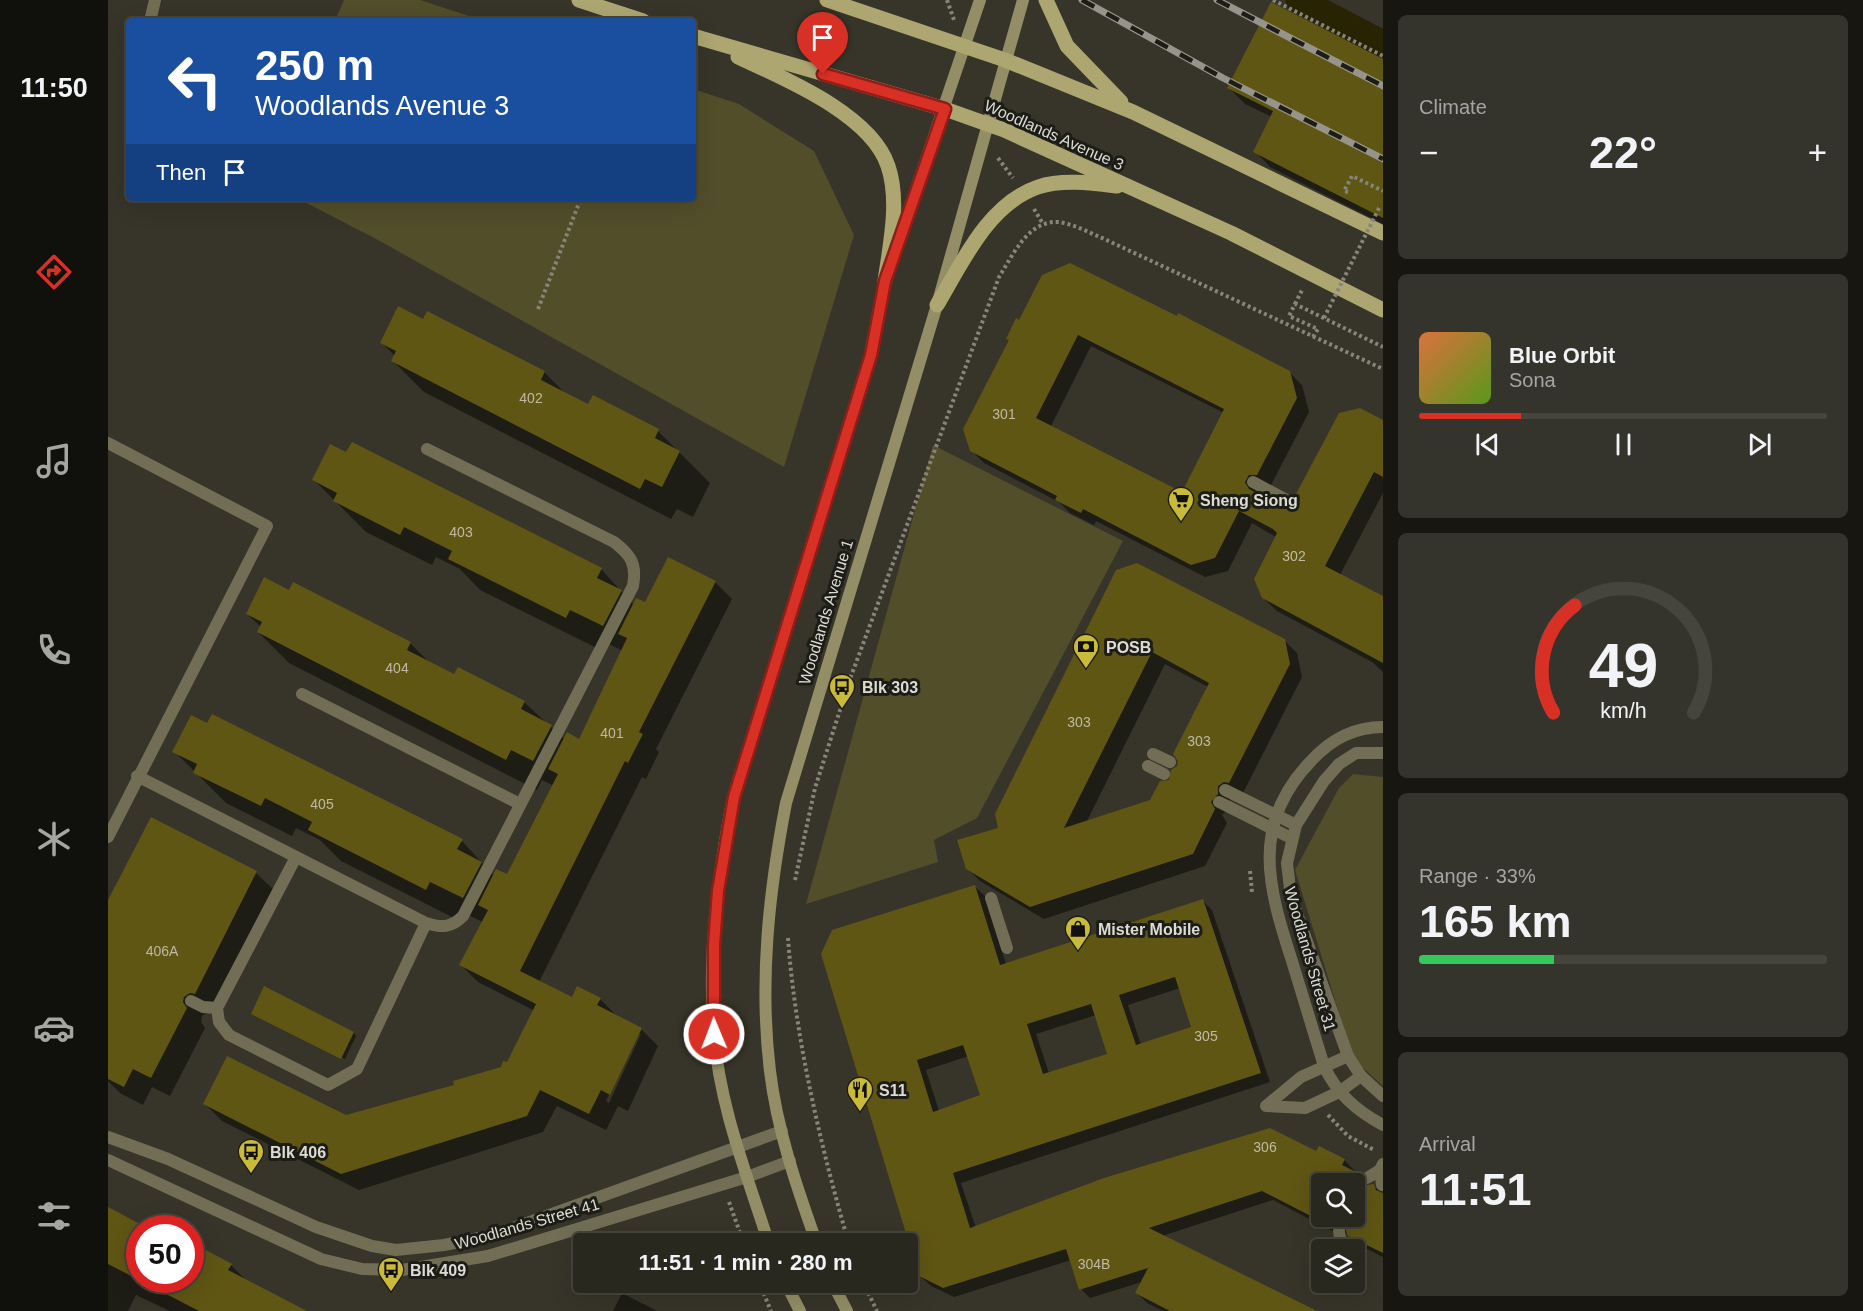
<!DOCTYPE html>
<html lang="en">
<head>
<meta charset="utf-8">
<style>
  body { margin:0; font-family:Arial,sans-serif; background:#35342c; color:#f1f3f6; height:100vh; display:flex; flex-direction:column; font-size:22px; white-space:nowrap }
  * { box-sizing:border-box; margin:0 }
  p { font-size:20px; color:#a5a6a4 }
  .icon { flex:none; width:33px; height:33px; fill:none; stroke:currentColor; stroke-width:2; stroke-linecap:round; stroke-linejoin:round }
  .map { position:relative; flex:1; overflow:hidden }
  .drawer { display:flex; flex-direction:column; gap:15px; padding:15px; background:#171611; width:480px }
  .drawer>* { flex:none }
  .top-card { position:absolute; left:18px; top:18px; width:570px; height:183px; border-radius:6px; box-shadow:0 6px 24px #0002,0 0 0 2px #45443d; background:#1a4fa0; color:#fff; overflow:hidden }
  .buttons { position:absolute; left:1203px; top:1173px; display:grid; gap:12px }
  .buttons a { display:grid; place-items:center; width:54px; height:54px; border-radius:6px; background:#29281f; box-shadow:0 6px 24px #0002,0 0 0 2px #45443d; font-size:30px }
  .speed { position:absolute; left:18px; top:1215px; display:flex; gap:12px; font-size:30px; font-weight:700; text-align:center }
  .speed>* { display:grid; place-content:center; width:78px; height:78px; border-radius:50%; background:#29281f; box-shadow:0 6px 24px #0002,0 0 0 2px #45443d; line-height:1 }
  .speed .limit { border:9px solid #d22; background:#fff; color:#111 }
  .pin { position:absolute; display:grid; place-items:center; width:51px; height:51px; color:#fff; margin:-62px -26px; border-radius:50% 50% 50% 0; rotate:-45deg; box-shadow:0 0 6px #0007 }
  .pin .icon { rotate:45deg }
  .me { position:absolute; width:66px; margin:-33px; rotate:359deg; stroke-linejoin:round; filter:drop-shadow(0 0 4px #0008) }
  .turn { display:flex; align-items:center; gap:21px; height:126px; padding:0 30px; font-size:27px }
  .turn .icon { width:78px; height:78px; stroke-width:2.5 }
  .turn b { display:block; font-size:42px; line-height:51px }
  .then { display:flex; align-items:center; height:57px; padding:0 30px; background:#0003; gap:12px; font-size:22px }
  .big { font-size:45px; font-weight:800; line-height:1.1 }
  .drawer .card { flex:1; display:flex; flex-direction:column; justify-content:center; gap:9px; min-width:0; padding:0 21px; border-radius:9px; background:#35342c }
  .drawer .dial { align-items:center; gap:0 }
  .dial svg { height:156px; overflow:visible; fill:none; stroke:#45443d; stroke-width:7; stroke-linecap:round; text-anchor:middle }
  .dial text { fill:#f1f3f6; stroke:none }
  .song { display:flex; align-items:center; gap:18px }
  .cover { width:72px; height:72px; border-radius:9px; background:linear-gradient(135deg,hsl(20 70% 55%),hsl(90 70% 35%)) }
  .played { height:6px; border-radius:3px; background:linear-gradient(90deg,#d93025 25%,#45443d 25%) }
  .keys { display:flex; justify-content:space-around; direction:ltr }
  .heat { display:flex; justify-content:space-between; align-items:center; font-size:33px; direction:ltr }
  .charge { height:9px; border-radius:4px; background:linear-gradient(90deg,#34c759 33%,#45443d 0) }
  .trip { position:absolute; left:465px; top:1233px; width:345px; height:60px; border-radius:6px; background:#29281f; box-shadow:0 6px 24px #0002,0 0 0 2px #45443d; font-weight:800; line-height:60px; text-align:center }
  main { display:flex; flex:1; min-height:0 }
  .menu { display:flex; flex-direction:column; width:108px; justify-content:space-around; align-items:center; background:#10100c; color:#a5a6a4 }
  .menu .icon { width:42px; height:42px }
  .menu .active { color:#d93025 }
  .menu b { font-size:27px; color:#f1f3f6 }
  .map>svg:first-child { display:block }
  .green { fill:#524e2a }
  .shadow { fill:#0007; fill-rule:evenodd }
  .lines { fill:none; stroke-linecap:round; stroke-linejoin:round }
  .canal { stroke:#282302; stroke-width:27 }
  .building { fill:#5f5614; fill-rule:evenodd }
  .path { stroke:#87857b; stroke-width:4; stroke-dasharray:3 3; stroke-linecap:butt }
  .service { stroke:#716e55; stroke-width:12 }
  .minor { stroke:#716e55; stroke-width:12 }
  .secondary { stroke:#938e65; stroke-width:12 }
  .primary { stroke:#ada671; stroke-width:15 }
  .rail-casing { stroke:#97958b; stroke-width:7 }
  .rail { stroke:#1d1d17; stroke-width:4.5; stroke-dasharray:14; stroke-linecap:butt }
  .path-bridge { stroke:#87857b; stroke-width:4; stroke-dasharray:3 3; stroke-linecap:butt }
  .route-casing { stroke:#8d1f18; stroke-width:15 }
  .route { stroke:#d93025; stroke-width:10 }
  .labels { text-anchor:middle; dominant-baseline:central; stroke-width:6; stroke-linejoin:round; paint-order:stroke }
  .number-label { font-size:14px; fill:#bebaa4 }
  .street-label { font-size:16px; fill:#dddcd4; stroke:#1d1d17 }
  .poi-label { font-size:16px; font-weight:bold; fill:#dddcd4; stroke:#1d1d17; text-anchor:start }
</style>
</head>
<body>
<main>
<nav class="menu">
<b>11:50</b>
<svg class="icon active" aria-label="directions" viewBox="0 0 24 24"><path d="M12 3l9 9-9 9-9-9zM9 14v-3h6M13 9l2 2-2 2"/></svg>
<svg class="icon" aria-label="music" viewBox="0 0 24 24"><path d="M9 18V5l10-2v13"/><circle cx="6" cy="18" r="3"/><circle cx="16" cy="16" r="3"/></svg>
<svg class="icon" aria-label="phone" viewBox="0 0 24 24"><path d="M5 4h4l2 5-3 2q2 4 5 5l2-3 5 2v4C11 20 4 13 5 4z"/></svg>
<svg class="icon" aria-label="climate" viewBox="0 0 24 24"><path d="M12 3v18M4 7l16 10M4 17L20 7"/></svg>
<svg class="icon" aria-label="car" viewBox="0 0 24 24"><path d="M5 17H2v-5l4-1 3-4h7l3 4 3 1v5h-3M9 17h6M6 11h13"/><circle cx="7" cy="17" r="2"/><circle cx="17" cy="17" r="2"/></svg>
<svg class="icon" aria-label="filters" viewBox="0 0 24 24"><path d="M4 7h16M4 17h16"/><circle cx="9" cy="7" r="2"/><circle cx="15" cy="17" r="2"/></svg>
</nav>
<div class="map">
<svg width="1275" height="1311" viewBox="0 0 1275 1311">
  <rect width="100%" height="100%" fill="#373529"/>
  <!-- green -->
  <path class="green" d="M236,0H312L376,21H227Z
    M585,89L631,104L706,151L746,235L676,467L270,240L189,198H585Z
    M825,445L1015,541L869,818L826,840L830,862L698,904Z
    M1245,774L1275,777V1086L1253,1066L1242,1049L1187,870L1231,788Z"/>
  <!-- shadow -->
  <path class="shadow" d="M1275,60V224L1162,167L1147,151L1164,117L1137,104L1121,88Z
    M909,320L1181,372L1194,385L1201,412L1162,487H1154L1150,492L1151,496L1180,512L1190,511L1275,421V493L1232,575L1275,597V672L1264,662L1169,611L1155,598L1168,537L1144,523L1120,571L1097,577L988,521L986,525L962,513L951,502L876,463L863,450L902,341L899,338ZM983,346L1116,413L1074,494L942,428Z
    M316,321L436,372L458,394L481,406L485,397L550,431L602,483L585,517L569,509L563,519L316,392L285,361L287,356L274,343Z
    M206,480L493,569L526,605L538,604L607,582L624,599L548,749L551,752L538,779L534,777L431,982L464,999H492L509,1016L533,1029L550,1046L520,1111L510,1106L498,1130L449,1106L435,1132L251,1190L114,1121L97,1104L237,1117L348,1086L393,1068L404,1057L427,1011L370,982L353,965L375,922L354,912L350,920L233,861L212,840L188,828L184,836L118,803L66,751L354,841L386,876H400L446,786L434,780L429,790L181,663L150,632L153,627L139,614L181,592L302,643L324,665L347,676L416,702L457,740L472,741L515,651L493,640L489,648L372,590L352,569L328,557L324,565L258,532ZM530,1034H533L501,1103L498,1101Z
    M1009,571L1176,640L1189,653L1194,677L1134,795L1122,799V807L1114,815L1119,823L1097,866L936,919L872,881L859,868L892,829ZM1057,664L1100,687L1072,762L1065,771L1061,783L1043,801L978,823Z
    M44,819L148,873L167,891L101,1011L94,1016L93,1022L97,1028L62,1096L44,1087L35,1105L12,1093L0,1081V904Z
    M867,887L877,896L898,964L1094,900L1104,910L1162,1082L853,1183L868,1228L1209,1153L1212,1148L1236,1160L1246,1170L1245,1172L1275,1193V1257L1251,1245L1240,1232L1234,1236L1165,1200L1054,1236L1205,1311H1055L1039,1303L1029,1293L1034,1282L982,1298L973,1289L963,1260L846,1297L823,1286L812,1276L714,955ZM1072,988L1085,1028L1033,1045L1020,1005ZM988,1015L1001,1055L941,1073L928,1034ZM861,1056L874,1096L831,1111L818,1070ZM1214,1184H1246V1216H1214Z
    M145,1013L246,1033L248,1036L237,1059Z
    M0,1209L37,1228H32V1280H82L94,1250L123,1265L140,1282L196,1311H62L28,1295L20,1311H0Z
    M514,1293L549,1311H505Z"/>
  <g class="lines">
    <!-- canal -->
    <path class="canal" d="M1191,0L1275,44"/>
  </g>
  <!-- building -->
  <path class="building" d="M1163,2L1275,59V218L1145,152L1165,111L1119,88Z
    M962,263L1069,316L1070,313L1182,371L1189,398L1149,475H1141L1137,482L1141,489L1180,510H1188L1191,506V499L1187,496L1231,413L1252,408L1275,420V477L1266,472L1217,566L1275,596V663L1154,598L1146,579L1169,533L1165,529L1131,511L1107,558L1083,565L975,509L973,513L947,500L949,496L862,451L855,429L901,340L898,339L908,318L911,320L934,275ZM970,335L1116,409L1074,492L928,418Z
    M290,306L315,319L319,311L437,371L433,380L480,404L485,395L551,429L547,438L572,451L554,487L537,479L532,489L283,361L288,351L272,343Z
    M244,442L494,568L489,578L514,590L495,626L462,610L458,618L340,559L344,551L296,527L292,535L225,501L229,493L204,480L222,444L238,452Z
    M560,557L608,581L531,732L535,734L520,763L517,761L412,971L464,997L469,986L493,998L489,1005L534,1028L502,1095L493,1090L481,1114L432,1090L419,1116L233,1174L95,1104L119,1056L238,1115L346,1085L345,1081L393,1067L395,1061L399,1062L428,1004L351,965L380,910L370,905L388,869L399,874L450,774L440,769L459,732L471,739L519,638L510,634L528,598L537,602Z
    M1029,563L1177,639L1182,664L1121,783L1116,782L1110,786V794L1103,802L1107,809L1085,854L922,907L858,869L849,840L890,828L887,814L1008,570ZM1044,652L1101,683L1065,754L1070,761L1069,766L1063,770L1061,780L1052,781L1042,800L956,828Z
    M156,577L181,590L185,582L303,642L299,650L346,674L350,667L417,701L413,709L444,725L425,761L403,750L398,760L149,632L154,622L138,614Z
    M104,714L355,839L349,849L374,862L355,898L322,882L318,890L200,830L204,822L157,798L153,806L85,773L89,764L64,752L83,715L99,723Z
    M43,817L149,871L87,994L82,993L76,997L75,1002L79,1008L43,1078L25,1069L16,1087L0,1079V900Z
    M867,885L892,965L1095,899L1153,1073L845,1173L862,1228L996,1178L1162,1128L1208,1151L1211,1146L1237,1159L1234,1165L1252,1174L1255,1185L1266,1184L1268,1190L1275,1193V1253L1240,1236L1235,1224L1229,1223L1224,1227L1154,1191L1041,1228L1209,1311H1062L1027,1293L1040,1268L971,1290L958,1249L835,1288L811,1276L713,954L724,930ZM1067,977L1083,1027L1028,1045L1011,995ZM983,1004L999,1054L935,1074L919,1024ZM855,1045L872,1095L825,1112L809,1060ZM1214,1184H1246V1216H1214Z
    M156,986L246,1032L233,1059L143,1014Z
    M0,1207L32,1224V1280H82V1250L90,1255L94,1248L124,1264L120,1270L199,1311H91L0,1264Z"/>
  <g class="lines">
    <!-- path -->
    <path class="path" d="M839,0L846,20
      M1165,0L1275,56
      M890,158L905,178
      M1240,192L1236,191L1244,176L1275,191
      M926,209L935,224
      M1187,304L1194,290
      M430,309L473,198
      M1205,337L1210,329L1181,316L1187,304L1275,347
      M1142,871L1144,893
      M687,880L707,788L742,679L891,277C905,255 920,220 951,222C965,224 980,232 992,237L1275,369
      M680,938C687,1037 713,1148 741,1244
      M1220,1115L1240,1136L1266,1150
      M621,1202L636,1244
      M651,1282L663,1311
      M755,1282L769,1311"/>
    <!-- service -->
    <path class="service" d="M42,21L47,0
      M0,443L159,526L0,837
      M1145,482L1184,503
      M194,694L412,804
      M1045,754L1062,762
      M1040,766L1056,774
      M29,776L318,923C334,928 343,928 355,916L525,586C529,564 523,555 506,542L319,449
      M1117,790L1188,825
      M1111,802L1183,838
      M188,857L109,1008L111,1022L121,1035L220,1085L249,1069L318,923
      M883,898L899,948
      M83,1001L95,1007L109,1008
      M1158,1106L1197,1108L1231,1092L1253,1076
      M1158,1106L1193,1077L1240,1056
      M1259,1178L1272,1170
      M1274,1185L1272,1170L1275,1164
      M1231,1250L1233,1245L1231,1231"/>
    <!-- minor -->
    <path class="minor" d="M1275,727C1246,727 1222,740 1203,761C1142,824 1160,887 1184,961C1195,996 1205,1031 1216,1066C1229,1094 1249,1111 1275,1125
      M1275,753H1248L1231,764L1216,781L1188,825L1179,863L1183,897L1240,1056L1253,1076L1275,1096
      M0,1137L60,1159L208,1227L264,1246L288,1250L336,1245L386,1235L674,1131
      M0,1160L213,1259L254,1269L294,1270L380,1256L639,1177L682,1161"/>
    <!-- secondary -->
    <path class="secondary" d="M661,1244C639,1175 611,1105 606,1033C599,954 610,874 625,797L763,355L777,281L872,0
      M709,1244C689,1188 669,1130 662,1071C651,981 661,891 678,803L829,305L915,0
      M677,1282L692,1311
      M724,1282L739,1311"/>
    <!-- primary -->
    <path class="primary" d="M471,0L535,21
      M719,0L897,60L1025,112L1275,233
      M938,0L959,46L1013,102
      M585,36L837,109L896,130L1123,233L1275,310
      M630,57C675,78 763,114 780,166C792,201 782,245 777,281
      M829,305C854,263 880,204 930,187C954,179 984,183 1009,186"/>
    <defs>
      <path id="rail" d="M974,0L1115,78L1275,159
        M1109,0L1275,86"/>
    </defs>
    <!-- rail casing -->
    <use href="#rail" class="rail-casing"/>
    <!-- rail -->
    <use href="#rail" class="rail"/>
    <!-- path-bridge -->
    <path class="path-bridge" d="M1216,318L1271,208"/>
  </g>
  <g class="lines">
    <defs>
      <path id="route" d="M606,1034V945L610,891L626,797L763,355L777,281L837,109L715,74"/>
    </defs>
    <!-- route casing -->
    <use href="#route" class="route-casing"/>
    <!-- route -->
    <use href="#route" class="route"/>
  </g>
  <!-- icons -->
  <defs>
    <symbol id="supermarket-pin" viewBox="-11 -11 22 30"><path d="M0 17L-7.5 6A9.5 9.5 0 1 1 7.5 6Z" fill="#caba39" stroke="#1d1d17"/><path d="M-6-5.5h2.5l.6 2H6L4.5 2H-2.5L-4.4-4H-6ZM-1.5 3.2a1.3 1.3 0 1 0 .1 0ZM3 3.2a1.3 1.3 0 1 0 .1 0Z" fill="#111"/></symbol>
    <symbol id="bank-pin" viewBox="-11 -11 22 30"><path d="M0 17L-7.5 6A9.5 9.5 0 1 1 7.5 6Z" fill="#caba39" stroke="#1d1d17"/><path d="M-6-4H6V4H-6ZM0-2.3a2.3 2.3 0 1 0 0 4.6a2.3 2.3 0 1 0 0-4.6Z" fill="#111"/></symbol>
    <symbol id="bus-pin" viewBox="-11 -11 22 30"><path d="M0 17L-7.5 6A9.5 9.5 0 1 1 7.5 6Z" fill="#caba39" stroke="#1d1d17"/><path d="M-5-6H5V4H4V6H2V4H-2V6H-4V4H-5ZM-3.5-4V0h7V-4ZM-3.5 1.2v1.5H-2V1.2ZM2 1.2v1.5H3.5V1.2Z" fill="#111"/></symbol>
    <symbol id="shop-pin" viewBox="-11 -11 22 30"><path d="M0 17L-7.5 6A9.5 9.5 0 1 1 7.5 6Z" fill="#caba39" stroke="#1d1d17"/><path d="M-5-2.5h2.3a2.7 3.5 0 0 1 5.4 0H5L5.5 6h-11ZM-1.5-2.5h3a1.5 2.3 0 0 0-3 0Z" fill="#111"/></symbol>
    <symbol id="restaurant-pin" viewBox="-11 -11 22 30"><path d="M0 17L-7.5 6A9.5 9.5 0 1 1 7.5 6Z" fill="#caba39" stroke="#1d1d17"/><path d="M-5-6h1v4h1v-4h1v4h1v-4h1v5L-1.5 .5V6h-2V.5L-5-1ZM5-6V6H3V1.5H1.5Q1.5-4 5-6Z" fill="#111"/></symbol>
  </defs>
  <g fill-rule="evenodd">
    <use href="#supermarket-pin" x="1058" y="485" width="30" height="40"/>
    <use href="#bank-pin" x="963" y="632" width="30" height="40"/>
    <use href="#bus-pin" x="719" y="672" width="30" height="40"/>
    <use href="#shop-pin" x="955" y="914" width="30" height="40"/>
    <use href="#restaurant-pin" x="737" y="1075" width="30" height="40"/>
    <use href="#bus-pin" x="128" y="1137" width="30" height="40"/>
    <use href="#bus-pin" x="268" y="1255" width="30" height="40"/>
  </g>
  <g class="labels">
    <!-- number labels -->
    <g class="number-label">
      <text x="423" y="398">402</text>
      <text x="896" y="414">301</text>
      <text x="353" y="532">403</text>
      <text x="1186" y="556">302</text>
      <text x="289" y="668">404</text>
      <text x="971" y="722">303</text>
      <text x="504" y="733">401</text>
      <text x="1091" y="741">303</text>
      <text x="214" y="804">405</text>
      <text x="54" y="951">406A</text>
      <text x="1098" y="1036">305</text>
      <text x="1157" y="1147">306</text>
      <text x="986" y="1264">304B</text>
    </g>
    <!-- street labels -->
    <g class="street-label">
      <text transform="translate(946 135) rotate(24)">Woodlands Avenue 3</text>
      <text transform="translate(718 612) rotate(-73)">Woodlands Avenue 1</text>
      <text transform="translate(1202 959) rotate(74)">Woodlands Street 31</text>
      <text transform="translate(419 1224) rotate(-16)">Woodlands Street 41</text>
    </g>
    <!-- poi labels -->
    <g class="poi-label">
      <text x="1092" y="500">Sheng Siong</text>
      <text x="998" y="647">POSB</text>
      <text x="754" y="687">Blk 303</text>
      <text x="990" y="929">Mister Mobile</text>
      <text x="771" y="1090">S11</text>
      <text x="162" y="1152">Blk 406</text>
      <text x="302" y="1270">Blk 409</text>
    </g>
  </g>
</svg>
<div class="buttons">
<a><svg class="icon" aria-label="search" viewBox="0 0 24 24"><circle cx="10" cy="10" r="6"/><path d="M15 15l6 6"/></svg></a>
<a><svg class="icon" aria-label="layers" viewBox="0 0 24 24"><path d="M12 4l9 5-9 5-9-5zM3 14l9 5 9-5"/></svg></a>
</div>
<div class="speed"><div class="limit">50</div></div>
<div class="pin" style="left:715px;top:74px;background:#d93025"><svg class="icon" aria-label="arrive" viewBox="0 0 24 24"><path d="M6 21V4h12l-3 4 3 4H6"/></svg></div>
<svg class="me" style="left:606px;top:1034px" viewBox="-20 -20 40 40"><circle r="17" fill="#d93025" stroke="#fff" stroke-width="3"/><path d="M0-11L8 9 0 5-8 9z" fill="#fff"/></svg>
<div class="trip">11:51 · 1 min · 280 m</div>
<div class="top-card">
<div class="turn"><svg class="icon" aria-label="left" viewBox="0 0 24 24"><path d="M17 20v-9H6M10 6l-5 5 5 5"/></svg><div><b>250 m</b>Woodlands Avenue 3</div></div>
<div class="then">Then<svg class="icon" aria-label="arrive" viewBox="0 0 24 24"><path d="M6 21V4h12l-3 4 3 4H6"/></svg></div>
</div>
</div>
<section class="drawer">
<div class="card"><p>Climate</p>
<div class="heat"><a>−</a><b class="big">22°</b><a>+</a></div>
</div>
<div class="card">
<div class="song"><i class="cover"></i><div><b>Blue Orbit</b><p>Sona</p></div></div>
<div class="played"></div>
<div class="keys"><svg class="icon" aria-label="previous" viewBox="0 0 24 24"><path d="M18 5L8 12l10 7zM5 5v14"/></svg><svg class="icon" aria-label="pause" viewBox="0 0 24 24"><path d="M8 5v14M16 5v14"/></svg><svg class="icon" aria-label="next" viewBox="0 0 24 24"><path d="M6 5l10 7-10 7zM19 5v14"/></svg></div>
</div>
<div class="card dial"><svg viewBox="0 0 100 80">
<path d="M14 69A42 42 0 1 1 86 69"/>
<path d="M14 69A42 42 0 0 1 25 14" stroke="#d93025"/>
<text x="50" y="56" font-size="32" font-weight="700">49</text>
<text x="50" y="72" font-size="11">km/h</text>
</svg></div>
<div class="card"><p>Range · 33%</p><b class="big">165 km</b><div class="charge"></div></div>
<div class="card"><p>Arrival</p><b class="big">11:51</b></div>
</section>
</main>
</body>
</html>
